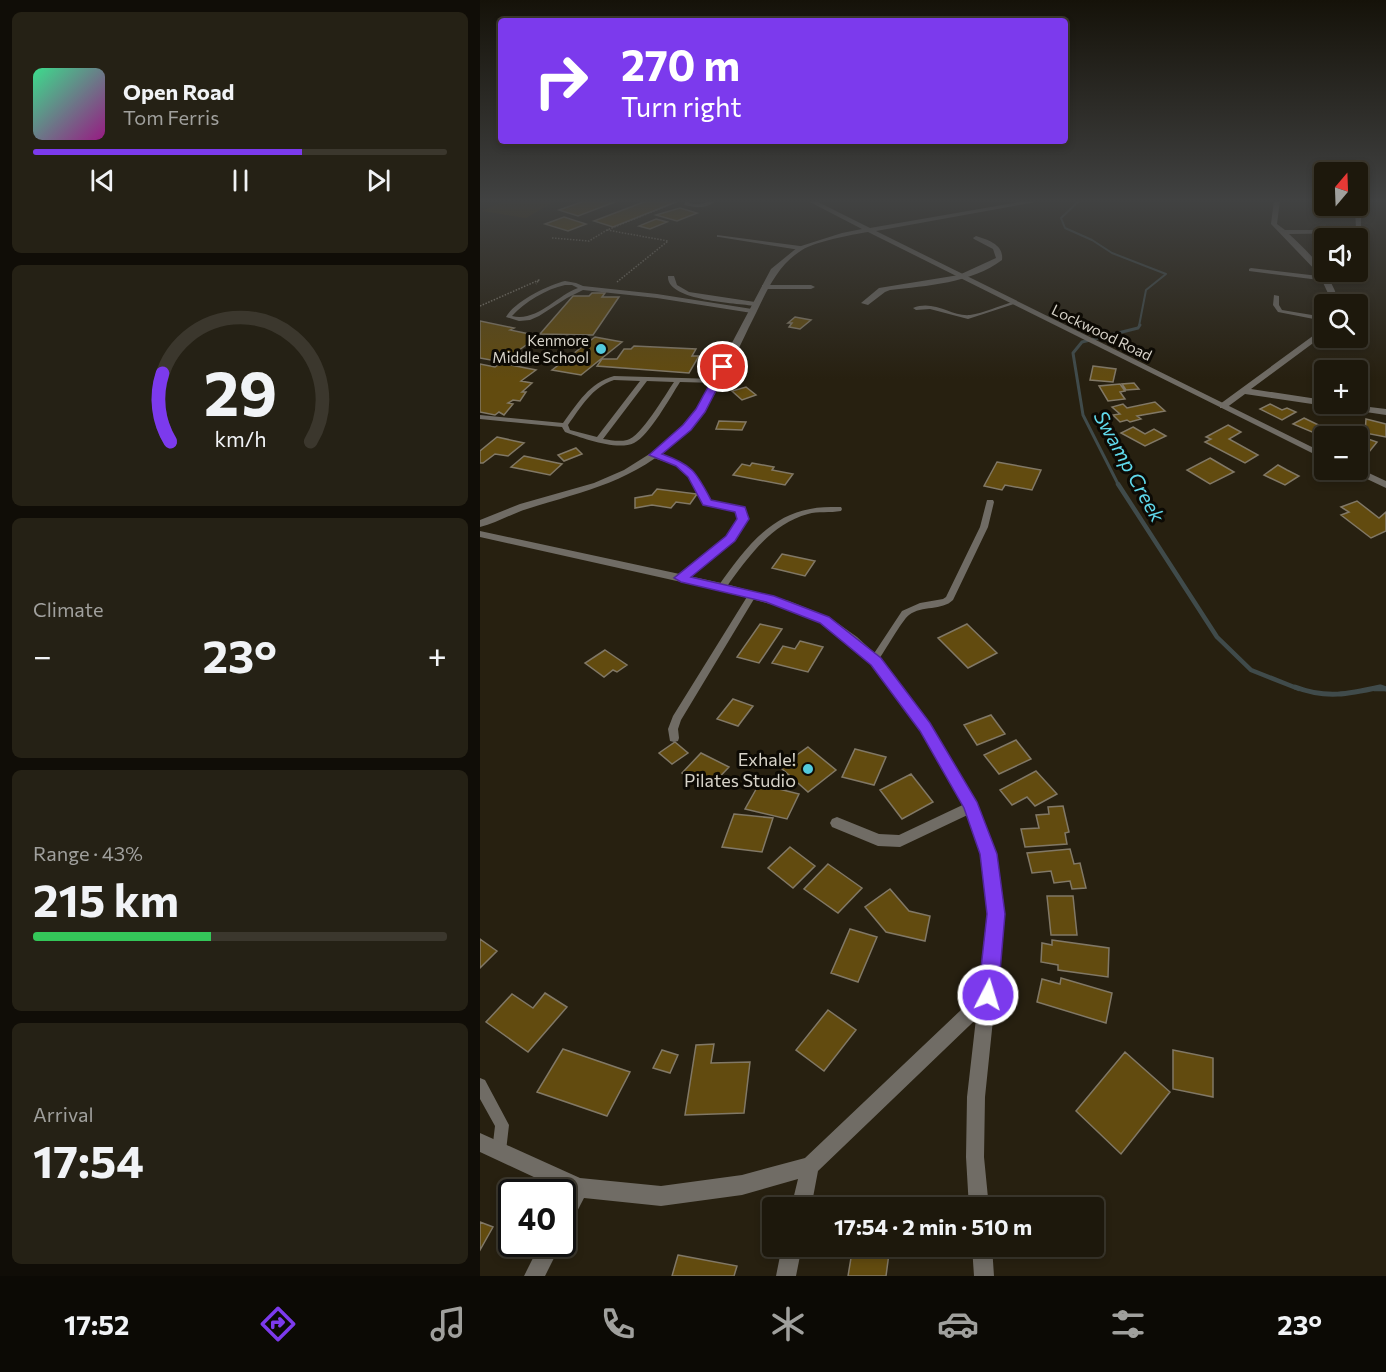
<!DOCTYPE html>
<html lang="en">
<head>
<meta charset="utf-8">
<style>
  body { margin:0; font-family:Commissioner,sans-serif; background:#252115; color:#f1f3f6; height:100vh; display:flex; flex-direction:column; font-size:22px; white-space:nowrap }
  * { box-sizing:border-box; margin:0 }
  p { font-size:20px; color:#a0a09d }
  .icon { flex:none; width:33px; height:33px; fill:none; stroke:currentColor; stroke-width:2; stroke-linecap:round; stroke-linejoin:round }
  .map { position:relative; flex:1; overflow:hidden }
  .panel { display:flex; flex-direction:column; gap:12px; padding:12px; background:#100d07; width:480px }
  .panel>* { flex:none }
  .top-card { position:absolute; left:18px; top:18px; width:570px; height:126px; border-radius:6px; box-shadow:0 3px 9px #0003,0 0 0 2px #3b372d; background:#7c3aed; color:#fff; overflow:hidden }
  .needle { width:39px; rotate:19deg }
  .controls { position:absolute; left:834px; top:162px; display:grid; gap:12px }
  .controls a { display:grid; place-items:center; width:54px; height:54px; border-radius:6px; background:#1d180c; box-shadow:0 3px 9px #0003,0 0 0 2px #3b372d; font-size:30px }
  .speed { position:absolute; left:18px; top:1179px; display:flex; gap:12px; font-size:30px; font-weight:700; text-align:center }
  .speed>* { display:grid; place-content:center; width:78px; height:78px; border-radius:50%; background:#1d180c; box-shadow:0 3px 9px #0003,0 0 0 2px #3b372d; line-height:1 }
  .speed .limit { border:3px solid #111; border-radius:9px; background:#fff; color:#111 }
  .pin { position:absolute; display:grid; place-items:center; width:51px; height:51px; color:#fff; margin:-26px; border:3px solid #fff; border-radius:50%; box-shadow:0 2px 6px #0007 }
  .me { position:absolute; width:66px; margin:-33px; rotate:5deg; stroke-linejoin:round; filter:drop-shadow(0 0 4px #0008) }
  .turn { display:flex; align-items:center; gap:21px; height:126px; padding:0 24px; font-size:27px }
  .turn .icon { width:78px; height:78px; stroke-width:2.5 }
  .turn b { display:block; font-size:42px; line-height:51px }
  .big { font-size:45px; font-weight:700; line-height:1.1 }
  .panel .widget { flex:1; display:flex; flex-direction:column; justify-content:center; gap:9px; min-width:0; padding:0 21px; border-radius:9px; background:#252115 }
  .panel .dial { align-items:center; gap:0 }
  .dial svg { height:156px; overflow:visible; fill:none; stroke:#3b372d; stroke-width:7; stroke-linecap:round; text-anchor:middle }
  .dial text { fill:#f1f3f6; stroke:none }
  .song { display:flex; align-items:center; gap:18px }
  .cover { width:72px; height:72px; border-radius:9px; background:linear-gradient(135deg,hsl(150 70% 55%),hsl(310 70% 35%)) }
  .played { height:6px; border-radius:3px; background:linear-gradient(90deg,#7c3aed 65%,#3b372d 65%) }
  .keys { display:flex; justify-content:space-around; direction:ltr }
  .heat { display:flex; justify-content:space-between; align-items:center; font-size:33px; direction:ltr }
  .charge { height:9px; border-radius:4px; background:linear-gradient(90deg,#34c759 43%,#3b372d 0) }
  .trip { position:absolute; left:282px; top:1197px; width:342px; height:60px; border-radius:6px; background:#1d180c; box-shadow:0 3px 9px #0003,0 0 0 2px #3b372d; font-weight:700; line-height:60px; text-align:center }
  .tabs { display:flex; height:96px; justify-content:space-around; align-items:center; background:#0c0a05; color:#a0a09d }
  .tabs .icon { width:42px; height:42px }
  .tabs .current { color:#7c3aed }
  .tabs b { font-size:27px; color:#f1f3f6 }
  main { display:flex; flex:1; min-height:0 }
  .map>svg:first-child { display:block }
  .green { fill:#3c2d04 }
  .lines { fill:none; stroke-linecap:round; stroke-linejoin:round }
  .stream-far3 { stroke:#404b4b; stroke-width:2 }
  .stream-far2 { stroke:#404b4b; stroke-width:3 }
  .stream-far1 { stroke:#404b4b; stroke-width:4.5 }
  .stream { stroke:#404b4b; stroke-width:5 }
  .building { fill:#624b0f; stroke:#817866; stroke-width:1.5 }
  .path { stroke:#7f796c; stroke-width:1.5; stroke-dasharray:1.5 1.5; stroke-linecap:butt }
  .service { fill:#706c65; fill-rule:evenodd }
  .minor { fill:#706c65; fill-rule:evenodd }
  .tertiary { fill:#706c65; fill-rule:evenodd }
  .route { fill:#7c3aed; stroke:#51269a; stroke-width:1.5 }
  .poi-dot { fill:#53cadc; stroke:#0d0a04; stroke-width:2 }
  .labels { text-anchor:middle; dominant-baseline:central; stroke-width:6; stroke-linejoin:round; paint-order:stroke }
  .far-street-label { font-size:15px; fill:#d7d3c9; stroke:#0d0a04 }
  .far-poi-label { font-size:15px; fill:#d7d3c9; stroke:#0d0a04; text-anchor:end }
  .poi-label { font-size:18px; fill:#d7d3c9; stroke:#0d0a04; text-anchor:end }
  .water-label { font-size:20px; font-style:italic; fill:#60d9eb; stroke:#0d0a04 }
</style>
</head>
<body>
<main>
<section class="panel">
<div class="widget">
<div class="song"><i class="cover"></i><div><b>Open Road</b><p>Tom Ferris</p></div></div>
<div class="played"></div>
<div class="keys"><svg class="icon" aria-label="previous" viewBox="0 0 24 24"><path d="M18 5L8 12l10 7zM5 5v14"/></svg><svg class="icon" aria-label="pause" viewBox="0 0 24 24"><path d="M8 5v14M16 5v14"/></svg><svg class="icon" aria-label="next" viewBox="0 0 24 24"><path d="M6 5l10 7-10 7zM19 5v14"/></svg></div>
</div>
<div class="widget dial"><svg viewBox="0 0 100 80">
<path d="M14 69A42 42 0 1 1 86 69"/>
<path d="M14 69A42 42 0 0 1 10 34" stroke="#7c3aed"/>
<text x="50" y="56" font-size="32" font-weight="700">29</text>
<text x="50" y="72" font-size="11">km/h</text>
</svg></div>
<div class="widget"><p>Climate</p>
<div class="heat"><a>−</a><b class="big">23°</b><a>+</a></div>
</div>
<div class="widget"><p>Range · 43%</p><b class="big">215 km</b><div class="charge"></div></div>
<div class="widget"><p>Arrival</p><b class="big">17:54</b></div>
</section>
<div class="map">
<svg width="906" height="1276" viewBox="0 0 906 1276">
  <rect width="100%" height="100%" fill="#272010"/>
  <!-- green -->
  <path class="green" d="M26,200H77L46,218L2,211Z"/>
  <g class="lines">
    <!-- stream-far3 -->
    <path class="stream-far3" d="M600,200L581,218L585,228L612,240L632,253L686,274L666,290L659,326"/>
    <!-- stream-far2 -->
    <path class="stream-far2" d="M639,486L603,415L593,353L602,342L658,328L660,325"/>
    <!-- stream-far1 -->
    <path class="stream-far1" d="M638,484L737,637L771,670L819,689
      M894,689H905"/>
    <!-- stream -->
    <path class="stream" d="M815,687C846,699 869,694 900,687
      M901,687L906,689"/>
  </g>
  <!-- building -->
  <path class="building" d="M107,200H140L98,216L79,210Z
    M169,200H201L133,227L114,221Z
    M200,208L217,213L197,221L176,215Z
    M84,217L106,224L88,231L65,224Z
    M176,219L187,222L170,229L159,226Z
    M112,293H125L122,297H139L113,335L60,334L93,296H109Z
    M315,317L331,320L320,329L309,327L312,323H308Z
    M0,321L34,328L30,330L59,336L32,355L27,354L16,361L0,358Z
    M115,337L142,342L101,375L72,370Z
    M154,346L216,349L212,356H219L209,373L117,366L122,359H137L144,349H151Z
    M21,363L56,370L41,381L52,383L42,392H46L40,401L33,400L28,403L33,404L24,415L19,412L15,415L0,412V364L15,367Z
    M613,366L636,369L633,382L610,380Z
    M654,383L659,389L646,390L642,384Z
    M640,384L645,391L640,392L645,399L628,401L619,386Z
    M266,387L276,395L262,400L252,391Z
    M675,402L685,411L657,416L661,419L650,422L647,420L640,422L633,415L640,414L632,407L643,404L647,408Z
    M790,404L802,410L807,408L816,412L802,420L780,409Z
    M824,418L853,432L844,437L813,424Z
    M886,419L906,424V437L885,433Z
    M239,421L266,422L262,430L236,429Z
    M748,425L761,432L749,439L778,455L765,463L725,442L731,439L726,437Z
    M653,427L665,434L674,429L686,436L665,446L641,433Z
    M17,437L44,443L28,456L15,454L3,463H0V451Z
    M888,439L897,442L889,452L878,449V440L885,443Z
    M96,448L102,454L84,461L78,455Z
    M44,456L82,464L70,475L31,467Z
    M730,458L754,472L730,484L707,470Z
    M517,462L561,470L552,490L525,485L522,490L504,486Z
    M272,463L294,467L292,470L313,474L305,485L253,475L262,464L270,466Z
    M798,465L807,470L819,476L805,485L784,475Z
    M177,489L217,494L210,504L196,502L191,508L172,505L155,508V498L172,495Z
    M877,501L899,518L906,512V531L891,538L861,515L869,512L861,507Z
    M302,554L335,561L325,576L292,568Z
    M280,624L302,629L279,663L257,657Z
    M487,624L517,653L488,668L458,638Z
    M320,641L343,647L328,672L292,663L303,646L315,649Z
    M125,650L147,665L137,672L133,670L124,677L105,663Z
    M253,699L273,706L258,726L237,719Z
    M511,715L525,734L497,745L484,725Z
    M536,740L551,759L519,774L504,755Z
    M195,742L208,753L192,764L179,753Z
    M328,747L356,770L328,792L300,767Z
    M375,749L406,757L394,785L362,777Z
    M221,753L249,767L230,787L202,773Z
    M556,771L577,794L555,806L547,797L532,805L520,790Z
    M431,774L453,802L422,819L400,790Z
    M279,784L319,794L307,819L265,809Z
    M583,806L589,832L585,833L587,844L545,847L541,829L559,828L556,815L569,814L568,807Z
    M254,814L293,818L282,852L242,847Z
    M310,847L335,866L313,888L288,868Z
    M590,849L594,864L600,863L606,888L592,889L590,881L574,883L571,871L552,873L547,853Z
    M348,864L382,888L358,913L324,889Z
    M410,889L429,911L450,916L445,941L406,932L385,907Z
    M567,896H593L597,935H571Z
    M370,929L397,937L378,982L351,973Z
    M0,939L17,951L0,968Z
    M572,940L629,948L628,977L578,970V965L561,962L562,943L572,945Z
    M581,978L632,993L626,1023L557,1002L562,979L580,984Z
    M65,993L87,1007L48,1052L6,1022L32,994L53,1008Z
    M348,1010L376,1030L344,1071L316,1050Z
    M234,1044L231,1063L270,1062L264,1113L205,1115L216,1045Z
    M83,1049L150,1072L127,1116L57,1092Z
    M182,1050L198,1055L190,1073L173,1068Z
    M693,1050L733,1058V1097L693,1089Z
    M645,1052L690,1092L641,1154L596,1111Z
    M381,1202L415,1207V1208H380Z
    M0,1222L13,1227L0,1250Z
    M373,1246H410L406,1276H368Z
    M198,1255L257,1266L254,1276H192Z"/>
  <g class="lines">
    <!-- path -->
    <path class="path" d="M127,230L188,241L137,282
      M72,238L109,241L127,230L199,201
      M0,306L59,280L56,284"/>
    <!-- service -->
    <path class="service" d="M206,200H210L209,203C224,207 225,200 237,200C227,209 217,208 204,205Z
      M237,235L320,246L323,248L320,250L239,237H237Z
      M771,268L847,277L850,279L847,281L769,271V269Z
      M85,281L96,283L103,286L177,294L272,309L275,311L272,313L177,298L103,290L87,298L59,316L50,320L39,321L26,317C34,302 68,285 85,281ZM85,285H92L98,288C76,296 57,322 32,316C45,302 66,289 85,285Z
      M794,295L799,296V305L802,310L844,317V321L798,312L793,305Z
      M532,302L537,303L488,319L450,309L436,310L433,308C454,299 472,317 490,315C504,313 519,306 532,302Z
      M134,376L236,379L239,381L236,383L200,382C191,396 169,436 154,443C137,451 102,438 85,432L82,427L0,419V415L83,423C98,403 109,383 134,376ZM134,380L160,381L117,437L90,430L88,425C101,407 112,387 134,380ZM167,381L194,382C185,395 161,437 147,440C139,442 130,440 123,439Z
      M171,453C178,453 184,456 191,458C213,466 219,482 230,501L263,508L267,519L254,540L204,580H198L197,578L198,576L248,536L259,519L257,512L224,505L209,477L197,466L171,457Z
      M507,500H513L514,502L508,527L473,600C462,611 442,605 429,615C422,620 404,653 397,662H391L389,660L391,658L422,611L440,603L463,599L466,597L500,527Z
      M358,507H361L362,509L361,511C350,513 338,511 328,514C290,524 267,559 245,589H239L238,587L239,585C262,553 288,516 330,509C339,507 349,507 358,507Z
      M273,591L277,594L201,720L198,729L199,738L198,741L194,742L190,741L188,729L193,716L270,592Z
      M0,1078L5,1080L29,1125L26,1151L24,1156L19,1158L14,1156L12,1151L15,1126L0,1099Z"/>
    <!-- minor -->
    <path class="minor" d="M794,200H800L797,224L805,230H876L875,206H878V201L881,203V233L809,234C830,254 853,275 859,304H853L839,274L791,224Z
      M496,236C509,240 524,245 522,260C492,283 446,286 410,290L405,292L388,305L381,303L399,288L479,275L516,258L513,249L494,239L493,238Z
      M188,276H194L197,285L209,292L275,302L279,304L275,306C256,303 186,301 188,276Z
      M282,285H331L335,287L331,289H282Z
      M841,330H844V335L771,389L844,400V404H865L906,409V415L765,394L746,408H740V404Z
      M491,801L496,803L498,807L496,811L420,847L398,846L352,827L350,823L352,819L357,817L399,834L419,835Z
      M508,988L514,990L516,996L514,1002L338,1171L331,1208H311L318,1179L262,1195L181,1206L104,1198L89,1227L82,1230V1199L86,1192L0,1152V1133L100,1178L181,1186L262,1175L325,1158L502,990Z
      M60,1244H81L65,1276H44Z
      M302,1246H322L316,1276H296Z"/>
    <!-- tertiary -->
    <path class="tertiary" d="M326,200H334L390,228L551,200H567L396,231L844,453V459L388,232C370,235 337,241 322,250C299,264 288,288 277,311C255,354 237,403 202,436C154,482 107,490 47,509C31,514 16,523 0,527V520L40,504L114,483L144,470L171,453L196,432L217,409L291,269L318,247L362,233L382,229Z
      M878,468L906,481V488L868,470Z
      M0,531L246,584L309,601L349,617L377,637L400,658L450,723L496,803L516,854L524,914L505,1097L504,1157L509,1208H489L486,1157L487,1097L508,914L502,854L484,808L440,731L392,664L369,643L341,623L301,607L246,592L0,537Z
      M492,1246H512L514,1276H494Z"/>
  </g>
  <!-- sky -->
  <linearGradient id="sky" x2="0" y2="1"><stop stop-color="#151209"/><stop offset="0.53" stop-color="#414242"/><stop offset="1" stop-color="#414242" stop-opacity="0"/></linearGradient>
  <rect width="906" height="379" fill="url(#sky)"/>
  <!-- route -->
  <path class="route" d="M240,365L248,367L225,412L211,430L182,454C213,465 216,472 231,500L265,507L269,519L255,541L211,577L294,596L349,617L401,658L450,723L497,802L517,854L525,914L518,995L515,1002L508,1005L501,1002L498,995L507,914L500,854L484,808L440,731L391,665L340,623L286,602L201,582L194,578L246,536L257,519L255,512L223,505L208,477L196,466L169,455L203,425L216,409Z"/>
  <!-- markers -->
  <g class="poi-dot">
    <circle cx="121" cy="349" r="6"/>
    <circle cx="328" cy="769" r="6"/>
  </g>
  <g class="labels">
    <!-- far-street labels -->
    <g class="far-street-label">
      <text transform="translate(622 332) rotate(26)">Lockwood Road</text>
    </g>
    <!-- far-poi labels -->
    <g class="far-poi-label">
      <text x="109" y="340">Kenmore<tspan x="109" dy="17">Middle School</tspan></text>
    </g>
    <!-- poi labels -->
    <g class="poi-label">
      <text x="316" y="759">Exhale!<tspan x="316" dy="21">Pilates Studio</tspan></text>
    </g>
    <!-- water labels -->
    <g class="water-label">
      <text transform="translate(650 466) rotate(61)">Swamp Creek</text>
    </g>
  </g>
</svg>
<div class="controls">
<a><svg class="needle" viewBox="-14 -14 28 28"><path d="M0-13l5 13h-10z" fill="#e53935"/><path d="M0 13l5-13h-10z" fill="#a0a09d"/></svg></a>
<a><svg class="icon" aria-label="sound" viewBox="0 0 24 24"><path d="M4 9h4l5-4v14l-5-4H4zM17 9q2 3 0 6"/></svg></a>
<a><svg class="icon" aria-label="search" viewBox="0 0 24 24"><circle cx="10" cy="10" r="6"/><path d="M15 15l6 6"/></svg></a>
<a>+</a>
<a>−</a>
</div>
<div class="speed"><div class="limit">40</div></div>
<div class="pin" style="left:243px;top:367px;background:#d93025"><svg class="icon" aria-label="arrive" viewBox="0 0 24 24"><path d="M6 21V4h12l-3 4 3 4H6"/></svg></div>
<svg class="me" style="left:508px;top:995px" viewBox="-20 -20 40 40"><circle r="17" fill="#7c3aed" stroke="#fff" stroke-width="3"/><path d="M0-11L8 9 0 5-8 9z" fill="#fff"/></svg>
<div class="trip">17:54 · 2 min · 510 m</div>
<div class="top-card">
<div class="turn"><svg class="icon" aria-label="right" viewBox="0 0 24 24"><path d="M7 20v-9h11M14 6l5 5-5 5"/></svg><div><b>270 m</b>Turn right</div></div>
</div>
</div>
</main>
<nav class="tabs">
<b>17:52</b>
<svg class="icon current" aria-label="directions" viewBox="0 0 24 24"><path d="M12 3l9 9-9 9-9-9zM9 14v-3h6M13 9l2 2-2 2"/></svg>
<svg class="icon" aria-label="music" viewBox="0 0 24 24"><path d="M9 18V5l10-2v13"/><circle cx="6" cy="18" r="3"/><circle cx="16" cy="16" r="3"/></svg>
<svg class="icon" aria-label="phone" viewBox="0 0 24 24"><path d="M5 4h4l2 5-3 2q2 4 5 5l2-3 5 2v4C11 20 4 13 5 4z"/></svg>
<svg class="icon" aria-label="climate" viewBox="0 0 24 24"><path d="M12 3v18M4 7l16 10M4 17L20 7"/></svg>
<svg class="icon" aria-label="car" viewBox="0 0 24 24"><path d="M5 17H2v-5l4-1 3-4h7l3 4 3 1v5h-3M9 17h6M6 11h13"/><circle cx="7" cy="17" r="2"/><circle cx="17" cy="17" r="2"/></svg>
<svg class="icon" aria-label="filters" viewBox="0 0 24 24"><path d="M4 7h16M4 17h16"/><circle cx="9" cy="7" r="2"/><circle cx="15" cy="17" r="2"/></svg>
<b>23°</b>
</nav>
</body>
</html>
